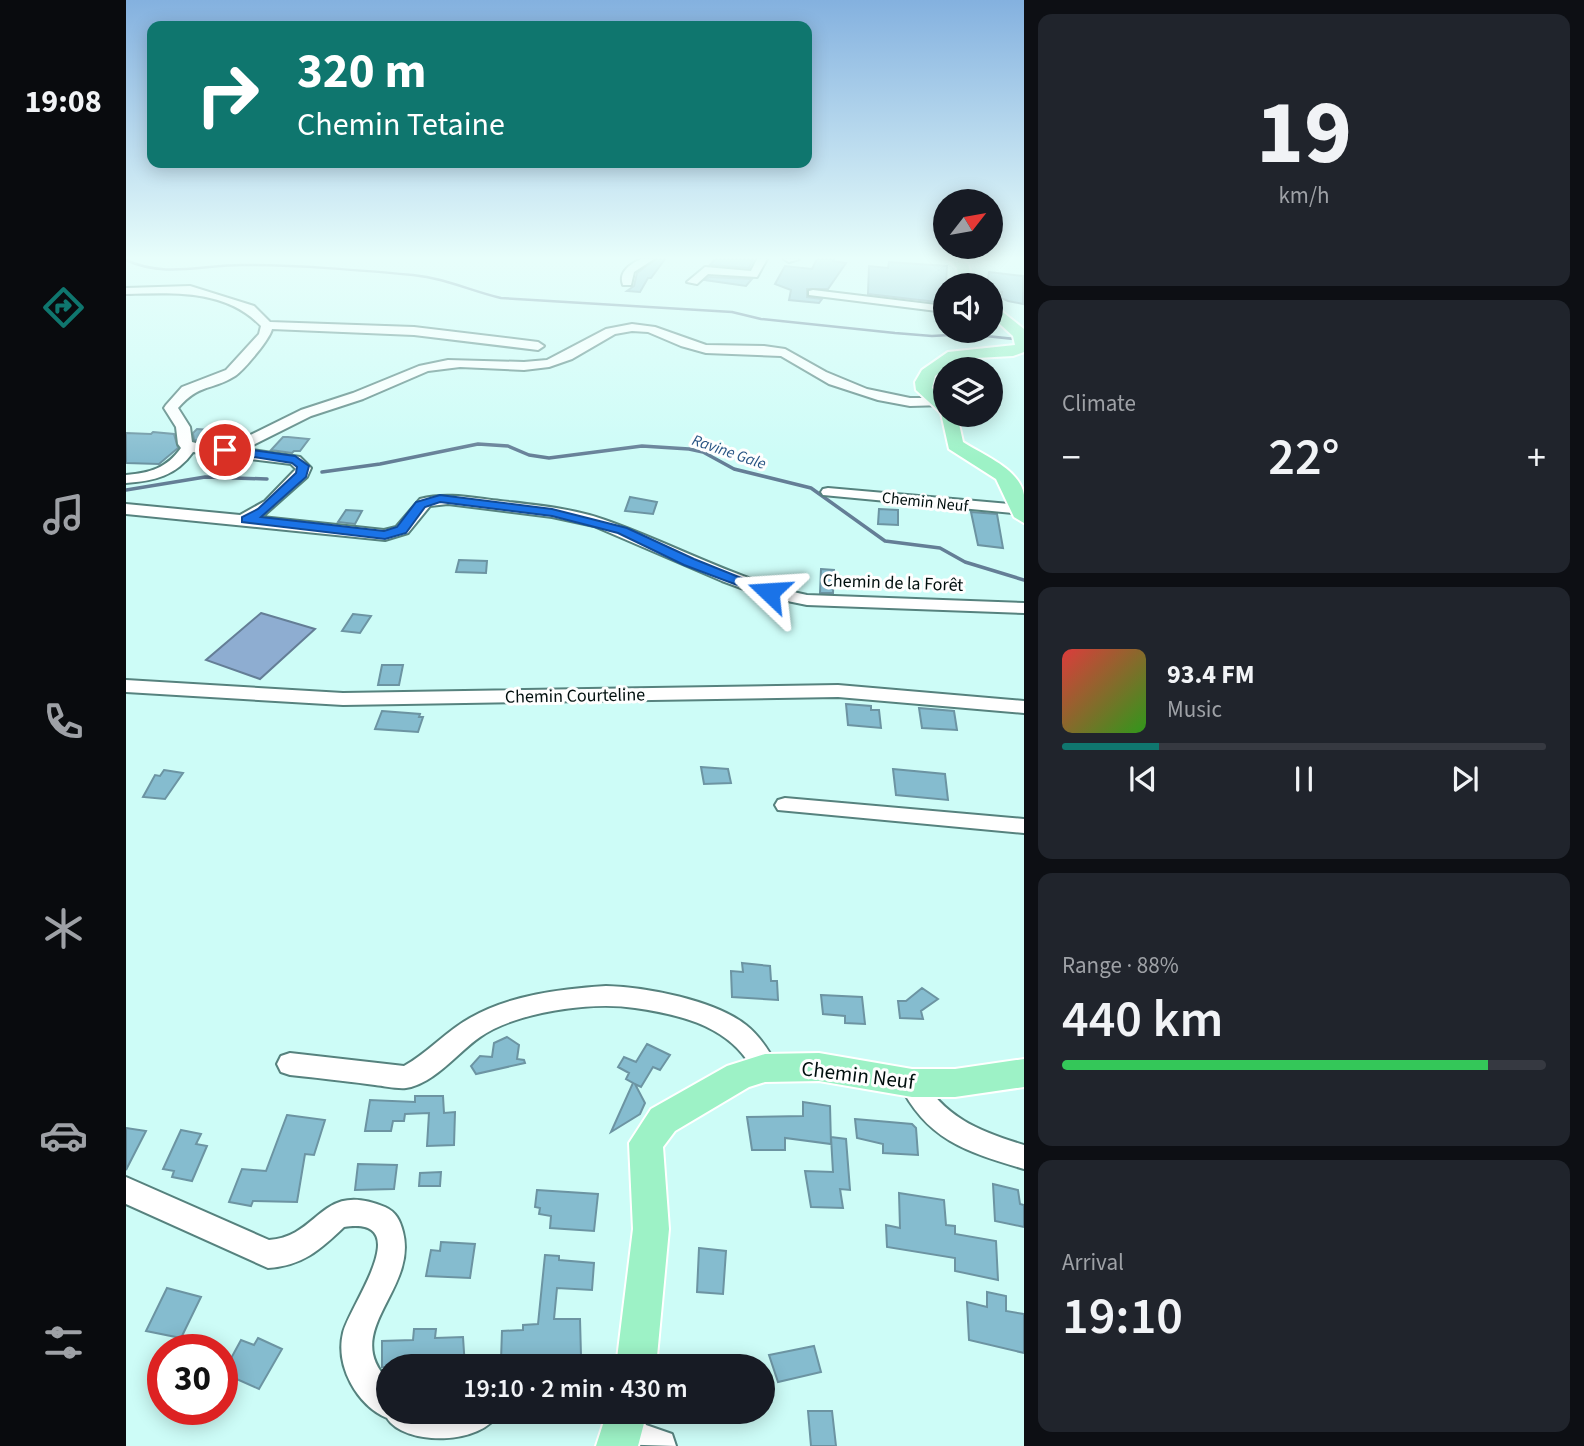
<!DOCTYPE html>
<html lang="en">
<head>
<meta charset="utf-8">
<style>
  body { margin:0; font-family:"Source Sans 3",sans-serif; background:#20242c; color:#f1f3f6; height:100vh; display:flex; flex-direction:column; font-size:26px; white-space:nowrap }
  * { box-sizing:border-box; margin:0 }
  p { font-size:23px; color:#9ea1a6 }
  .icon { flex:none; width:38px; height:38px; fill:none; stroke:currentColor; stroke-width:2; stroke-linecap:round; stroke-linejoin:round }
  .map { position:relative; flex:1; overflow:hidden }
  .sheet { display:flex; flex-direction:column; gap:14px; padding:14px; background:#0d0f14; width:560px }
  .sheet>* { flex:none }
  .hud { position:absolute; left:21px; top:21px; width:665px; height:147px; border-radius:14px; box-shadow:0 4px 18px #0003; background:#0f766e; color:#fff; overflow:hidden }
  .needle { width:46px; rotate:59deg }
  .controls { position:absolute; left:807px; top:189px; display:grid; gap:14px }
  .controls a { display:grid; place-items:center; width:70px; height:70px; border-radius:50%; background:#171b24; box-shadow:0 4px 18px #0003; font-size:35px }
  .speed { position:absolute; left:21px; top:1334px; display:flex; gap:14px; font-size:35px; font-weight:700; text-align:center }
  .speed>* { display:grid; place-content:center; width:91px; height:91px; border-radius:50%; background:#171b24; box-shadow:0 4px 18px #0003; line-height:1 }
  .speed .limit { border:10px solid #d22; background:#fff; color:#111 }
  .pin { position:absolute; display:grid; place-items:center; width:60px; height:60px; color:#fff; margin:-30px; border:4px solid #fff; border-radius:50%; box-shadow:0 2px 7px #0007 }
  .me { position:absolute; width:77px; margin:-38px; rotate:290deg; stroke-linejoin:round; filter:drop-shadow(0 0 5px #0008) }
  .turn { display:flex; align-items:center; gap:24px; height:147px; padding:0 35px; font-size:32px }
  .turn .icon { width:91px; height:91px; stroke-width:2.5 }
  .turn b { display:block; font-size:49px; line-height:60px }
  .big { font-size:52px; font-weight:600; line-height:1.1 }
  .sheet .widget { flex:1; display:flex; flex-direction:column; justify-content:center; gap:10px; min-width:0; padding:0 24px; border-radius:14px; background:#20242c }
  .sheet .dial { align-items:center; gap:0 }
  .dial b { font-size:91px; line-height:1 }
  .song { display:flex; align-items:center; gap:21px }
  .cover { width:84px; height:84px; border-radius:10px; background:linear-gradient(135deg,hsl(0 70% 55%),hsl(110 70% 35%)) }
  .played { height:7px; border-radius:4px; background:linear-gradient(90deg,#0f766e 20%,#363941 20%) }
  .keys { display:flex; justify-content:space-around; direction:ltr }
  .heat { display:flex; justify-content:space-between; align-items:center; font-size:38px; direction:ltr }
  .charge { height:10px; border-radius:5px; background:linear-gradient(90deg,#34c759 88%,#363941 0) }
  .trip { position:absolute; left:250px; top:1354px; width:399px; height:70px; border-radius:35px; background:#171b24; box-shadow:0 4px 18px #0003; font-weight:600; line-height:70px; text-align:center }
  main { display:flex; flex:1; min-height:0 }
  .tabs { display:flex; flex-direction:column; width:126px; justify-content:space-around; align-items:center; background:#090b0e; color:#9ea1a6 }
  .tabs .icon { width:49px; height:49px }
  .tabs .active { color:#0f766e }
  .tabs b { font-size:32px; color:#f1f3f6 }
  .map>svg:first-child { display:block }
  .water { fill:#8eadd1; stroke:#647e96; stroke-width:2 }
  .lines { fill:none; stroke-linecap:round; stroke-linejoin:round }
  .stream-far1 { stroke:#647e96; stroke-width:2.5 }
  .stream { stroke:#647e96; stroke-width:3.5 }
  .building { fill:#85bccf; stroke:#6c94a2; stroke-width:2 }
  .minor-casing { stroke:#56827e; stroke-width:4 }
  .major-casing { stroke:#fff; stroke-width:4 }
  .minor { fill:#fff; fill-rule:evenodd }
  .major { fill:#9df2c6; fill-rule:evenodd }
  .route { fill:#1a73e8; stroke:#114b97; stroke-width:2 }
  .labels { text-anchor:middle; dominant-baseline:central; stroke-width:6; stroke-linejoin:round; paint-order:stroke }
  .far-water-label { font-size:16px; font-style:italic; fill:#285484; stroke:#fefefe }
  .far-street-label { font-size:16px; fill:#010f0e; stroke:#fefefe }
  .street-label { font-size:18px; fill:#010f0e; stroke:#fefefe }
  .near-street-label { font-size:21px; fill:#010f0e; stroke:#fefefe }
</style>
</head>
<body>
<main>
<nav class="tabs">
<b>19:08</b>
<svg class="icon active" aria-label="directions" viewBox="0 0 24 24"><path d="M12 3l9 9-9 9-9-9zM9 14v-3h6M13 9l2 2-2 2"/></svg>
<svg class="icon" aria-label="music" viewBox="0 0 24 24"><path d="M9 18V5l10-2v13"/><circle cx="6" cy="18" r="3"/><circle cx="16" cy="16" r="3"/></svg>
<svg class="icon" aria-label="phone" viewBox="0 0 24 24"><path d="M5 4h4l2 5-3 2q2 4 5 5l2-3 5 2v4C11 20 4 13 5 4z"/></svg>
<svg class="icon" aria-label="climate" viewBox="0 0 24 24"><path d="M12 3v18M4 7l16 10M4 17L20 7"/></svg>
<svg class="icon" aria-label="car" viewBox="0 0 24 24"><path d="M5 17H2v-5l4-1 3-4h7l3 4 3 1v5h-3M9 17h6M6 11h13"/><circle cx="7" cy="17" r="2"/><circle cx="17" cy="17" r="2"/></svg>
<svg class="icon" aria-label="filters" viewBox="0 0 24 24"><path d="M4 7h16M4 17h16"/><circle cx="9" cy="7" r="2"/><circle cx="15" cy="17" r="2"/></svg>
</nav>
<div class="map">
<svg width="898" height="1446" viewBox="0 0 898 1446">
  <rect width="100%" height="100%" fill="#cdfcf7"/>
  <!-- water -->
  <path class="water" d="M135,613L189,629L134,679L80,660Z"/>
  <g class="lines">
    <!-- stream-far1 -->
    <path class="stream-far1" d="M0,260C38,278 76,265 116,265C173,265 231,270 287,275C319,278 345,291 375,298L606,312L635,319L769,333L806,336L841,334L898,340"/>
    <!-- stream -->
    <path class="stream" d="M196,472L254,464L352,444L382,446L403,455L423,458L516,446L563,449L577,452L608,469L685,488L759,541L814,548L839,562L898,580
      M0,490L79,477L141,479"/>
  </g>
  <!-- building -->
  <path class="building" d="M530,259H539L525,278H522L514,292L501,291L508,286L511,273Z
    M589,259H612L627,260L623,268L584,265Z
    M691,259H708L707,261L720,263L702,289H681V297L696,299L693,303L663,300L665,290L649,284L659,266L686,269Z
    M763,262L821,266L819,303L742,294L743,266L762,268Z
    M863,272L897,276V304L882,301L875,298L876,292L864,291V285H861Z
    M583,277L626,279L620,286L579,280Z
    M71,429L100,431L89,444L68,440L67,433Z
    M27,432L48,434L52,448L33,464L0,463V433L25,434Z
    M157,437H162L183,439L174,451H168L166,453L145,450Z
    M504,497L531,502L527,514L499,511Z
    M753,509L772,510V525L752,524Z
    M220,510L236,511L229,524L212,522Z
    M845,512L871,514L877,548L852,545Z
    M333,560L361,561L360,573L330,572Z
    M695,569L708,570L707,593H694Z
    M227,614L245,616L234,633L216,631Z
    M256,665H277L273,685H252Z
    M720,704L745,706V710H753L755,728L722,725Z
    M793,708L828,711L831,730L796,728Z
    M256,711L294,714L293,717H297L292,732L249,729Z
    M575,767L602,769L605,783L578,784Z
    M767,769L819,774L822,800L770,795Z
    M38,770L57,773L39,799L17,797L29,775L34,776Z
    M616,963L644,966L645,981H651L652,1000L606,997L605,971L617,972Z
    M796,988L812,999L795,1011L797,1019L774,1018L772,1001H780Z
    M695,995L736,997L739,1024L719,1023V1016L697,1014Z
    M381,1037L393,1045L391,1059L398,1060L399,1063L350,1074L345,1066L354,1056L366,1057L368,1043Z
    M521,1044L544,1055L534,1070L527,1067L515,1087L509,1084L519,1103L514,1114L485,1132L507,1083L500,1079L503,1073L492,1067L498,1057L510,1062Z
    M289,1096H317L318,1113L329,1112L328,1145L301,1146L303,1113L279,1114L278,1121H267L265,1131H239L244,1100L289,1102Z
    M677,1102L704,1106L705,1144L659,1138V1150H626L621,1117L677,1116Z
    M161,1115L199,1120L188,1155L179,1154L171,1202L127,1201L125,1206L103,1202L116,1169L140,1171Z
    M729,1119L786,1124L790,1128L792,1155L757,1153V1144L731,1138Z
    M0,1128L20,1131L0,1170Z
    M55,1130L75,1134L70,1144L81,1146L66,1181L46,1177L48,1171L37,1169Z
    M705,1137L720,1139L724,1190L714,1189L717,1208L685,1207L679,1171L707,1172Z
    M232,1164L271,1165L268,1189L229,1190Z
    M315,1172L314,1186H293L294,1173Z
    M867,1184L892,1190L894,1204L898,1205V1227L869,1221Z
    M411,1190L472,1194L468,1231L424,1228L425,1216L413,1214L414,1208L409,1207Z
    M773,1193L818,1200L820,1225L829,1226V1234L870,1241L872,1280L829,1271V1258L761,1247L760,1225L774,1228Z
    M315,1242L349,1244L344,1278L300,1276L305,1250L314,1251Z
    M573,1248L600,1251L597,1294L571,1292Z
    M419,1255L433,1256V1260L468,1263L466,1290L431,1288L428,1319H454L455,1356L375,1360L376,1331L397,1330V1325L412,1324Z
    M41,1288L75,1297L55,1338L20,1331Z
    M861,1292L880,1296V1311L898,1314V1353L843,1340L841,1302L861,1307Z
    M288,1329H310L309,1338L337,1337L339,1367H256V1341L287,1340Z
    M132,1338L156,1349L133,1389L97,1373L115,1340L128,1345Z
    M688,1346L695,1372L652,1382L643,1355Z
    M682,1411H706L710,1446H685Z"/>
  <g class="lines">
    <defs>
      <path id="minor" d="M515,259H528L508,272L505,285H497C492,272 504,264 515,259Z
        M631,259H641L631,277L582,274L571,284L561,282L579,267L625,271Z
        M658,259H673L663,262Z
        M64,286L128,306L144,322L288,327L412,342L418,346L412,350L288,335L146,329C144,339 118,370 109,376C85,391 74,383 52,408L64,427L66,442L86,447L108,443L175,410L227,393L293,366L322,360L398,362L421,360L480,329L506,324L529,327L580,345L638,346L659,349L700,372L741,389L784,398H813L819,401L818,405L784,406L752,400L703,384L655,356L580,353L555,346L522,332L506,331L489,334L446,359L423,367L398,370L334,367L302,371L237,399L185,416L119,449L174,457L185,468L181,477L136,517L258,530L270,527L294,499C321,492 347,498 374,501C409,505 446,508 479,520C548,544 610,580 681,595L898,603V613L681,605L637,596L596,581L468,526L426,517L322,504L304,506L282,533L259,540L0,514V504L114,515L139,501L170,469L165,464L67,452C50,476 28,481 0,483V475C24,473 41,468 55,448L52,444L50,427L38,408L40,405L56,387L100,370L133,334L135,326C99,289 48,293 0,294V288Z
        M687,290L819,306V312L683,295V291Z
        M702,488L895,505L898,506V514L697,495L695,492L697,489Z
        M0,680L217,693L712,685L898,701V713L712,697L217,705L0,692Z
        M659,798L898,819V833L652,810L649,805L652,800Z
        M480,986C520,987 588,1000 620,1025C634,1036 644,1052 652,1068L648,1076C632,1082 629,1072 621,1060C596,1024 550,1014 509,1008C466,1001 390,1012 354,1037C332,1052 308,1084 280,1088C271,1089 258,1086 249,1085C220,1081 192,1078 164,1075L155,1072L151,1064L155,1056L164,1053L278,1066C302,1053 320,1031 344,1018C383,995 436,989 480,986Z
        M786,1072L795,1075C816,1117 855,1132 898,1145V1169C841,1152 800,1140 773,1083L777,1075Z
        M0,1177L143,1240C195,1236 194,1180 259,1207C270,1212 274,1220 277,1232C292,1290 214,1331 262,1380V1412H373C357,1446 278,1446 261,1418C231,1405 209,1366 217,1333C223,1306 292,1216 218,1227C194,1250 176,1266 142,1268L0,1204Z
        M497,1417L546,1434L550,1446L486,1444L481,1433L486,1422Z"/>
      <path id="major" d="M821,259C851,258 838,268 850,285H836L832,280L831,268Z
        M864,302L898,329V352L887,356L832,359L809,376L806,388L819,400V415H831L837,442C857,455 894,469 898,495C898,504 898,514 898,523L888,517L870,479L823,449L815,413L790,390L789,382L796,370L822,352L889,345L887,336L864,315Z
        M693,1053L786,1069H829L898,1059V1087L829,1097H786L693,1081L639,1082L623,1087L549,1131L537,1147L543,1229L530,1367H490L507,1229L503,1143L525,1109L601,1066L639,1054Z
        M481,1412H521L512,1446H470Z"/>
    </defs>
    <!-- minor casing -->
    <use href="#minor" class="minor-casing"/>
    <!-- major casing -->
    <use href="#major" class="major-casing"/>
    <!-- minor -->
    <use href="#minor" class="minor"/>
    <!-- major -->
    <use href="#major" class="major"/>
  </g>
  <!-- sky -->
  <linearGradient id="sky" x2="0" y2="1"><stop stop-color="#84b1df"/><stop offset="0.56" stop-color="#e8fefb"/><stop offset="1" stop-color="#e8fefb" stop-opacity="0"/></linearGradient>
  <rect width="898" height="461" fill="url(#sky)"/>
  <!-- route -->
  <path class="route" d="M99,446L169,456L183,466L180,477L135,517L258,531L271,527L290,502L314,495L426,509L501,528L568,559L650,592L643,596L638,595L558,565L492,533L426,516L314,502L299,507L280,533L259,539L116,522V517L132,509L170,473L171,467L166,463L95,452L93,450Z"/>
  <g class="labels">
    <!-- far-water labels -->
    <g class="far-water-label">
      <text transform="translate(603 452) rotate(19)">Ravine Gale</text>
    </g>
    <!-- far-street labels -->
    <g class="far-street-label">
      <text transform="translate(799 502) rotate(6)">Chemin Neuf</text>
    </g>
    <!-- street labels -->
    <g class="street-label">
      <text transform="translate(767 583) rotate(2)">Chemin de la Forêt</text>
      <text transform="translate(449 696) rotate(-1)">Chemin Courteline</text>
    </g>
    <!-- near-street labels -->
    <g class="near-street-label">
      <text transform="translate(732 1075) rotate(7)">Chemin Neuf</text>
    </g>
  </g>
</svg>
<div class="controls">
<a><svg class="needle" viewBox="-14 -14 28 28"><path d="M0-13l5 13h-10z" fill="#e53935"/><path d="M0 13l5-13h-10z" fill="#9ea1a6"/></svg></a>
<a><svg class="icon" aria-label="sound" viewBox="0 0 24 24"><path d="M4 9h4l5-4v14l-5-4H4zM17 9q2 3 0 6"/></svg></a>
<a><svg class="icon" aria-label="layers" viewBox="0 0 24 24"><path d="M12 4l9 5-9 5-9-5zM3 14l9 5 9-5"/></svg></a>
</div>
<div class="speed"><div class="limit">30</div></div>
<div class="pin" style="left:99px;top:450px;background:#d93025"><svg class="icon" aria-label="arrive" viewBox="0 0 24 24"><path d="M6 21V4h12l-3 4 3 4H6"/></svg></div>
<svg class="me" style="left:643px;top:592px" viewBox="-20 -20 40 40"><path d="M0-17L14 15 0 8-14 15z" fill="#1a73e8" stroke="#fff" stroke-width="4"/></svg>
<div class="trip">19:10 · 2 min · 430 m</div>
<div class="hud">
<div class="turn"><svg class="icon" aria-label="right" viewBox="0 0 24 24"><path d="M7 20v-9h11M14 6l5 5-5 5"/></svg><div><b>320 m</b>Chemin Tetaine</div></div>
</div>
</div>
<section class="sheet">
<div class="widget dial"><b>19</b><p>km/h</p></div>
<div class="widget"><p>Climate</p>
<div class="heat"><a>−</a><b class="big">22°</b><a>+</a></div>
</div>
<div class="widget">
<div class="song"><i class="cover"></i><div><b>93.4 FM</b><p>Music</p></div></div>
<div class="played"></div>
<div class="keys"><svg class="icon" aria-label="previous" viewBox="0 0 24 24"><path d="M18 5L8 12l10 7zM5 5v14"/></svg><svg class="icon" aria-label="pause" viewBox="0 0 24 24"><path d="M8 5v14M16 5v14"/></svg><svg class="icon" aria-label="next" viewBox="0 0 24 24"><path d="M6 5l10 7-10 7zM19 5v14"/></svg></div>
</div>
<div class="widget"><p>Range · 88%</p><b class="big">440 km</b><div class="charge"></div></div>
<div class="widget"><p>Arrival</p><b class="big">19:10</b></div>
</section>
</main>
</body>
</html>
